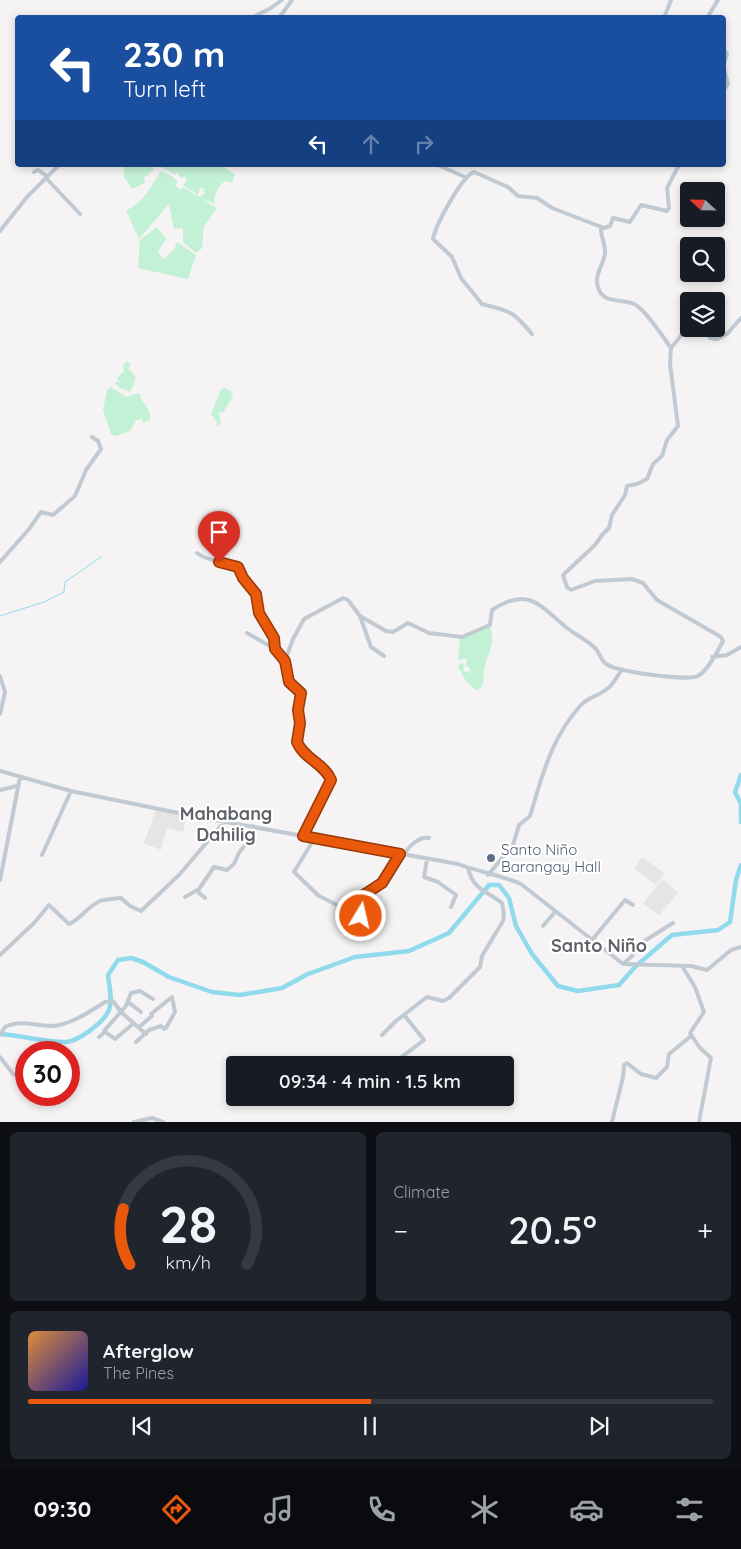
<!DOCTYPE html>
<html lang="en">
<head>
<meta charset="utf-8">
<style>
  body { margin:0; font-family:Quicksand,sans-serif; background:#20242c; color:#f1f3f6; height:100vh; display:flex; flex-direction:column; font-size:19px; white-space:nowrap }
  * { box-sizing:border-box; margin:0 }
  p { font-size:16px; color:#9ea1a6 }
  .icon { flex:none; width:28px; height:28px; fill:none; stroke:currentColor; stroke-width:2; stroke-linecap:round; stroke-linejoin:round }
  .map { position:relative; height:1122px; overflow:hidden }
  .side { display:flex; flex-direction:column; gap:10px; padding:10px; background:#0d0f14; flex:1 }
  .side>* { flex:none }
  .top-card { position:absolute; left:15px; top:15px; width:711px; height:152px; border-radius:5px; box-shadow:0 2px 8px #0003; background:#1a4fa0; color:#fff; overflow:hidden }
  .needle { width:32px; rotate:292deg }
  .tools { position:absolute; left:680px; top:182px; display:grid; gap:10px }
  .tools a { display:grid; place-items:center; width:45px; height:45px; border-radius:5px; background:#171b24; box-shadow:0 2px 8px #0003; font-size:25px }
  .speed { position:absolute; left:15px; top:1041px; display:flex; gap:10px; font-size:25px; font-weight:700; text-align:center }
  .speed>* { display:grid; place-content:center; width:65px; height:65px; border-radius:50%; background:#171b24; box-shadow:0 2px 8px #0003; line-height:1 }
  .speed .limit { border:8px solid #d22; background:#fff; color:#111 }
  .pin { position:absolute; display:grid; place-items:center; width:42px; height:42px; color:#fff; margin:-51px -21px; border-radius:50% 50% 50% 0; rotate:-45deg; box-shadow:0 0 5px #0007 }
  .pin .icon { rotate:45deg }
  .me { position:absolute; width:55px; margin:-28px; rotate:9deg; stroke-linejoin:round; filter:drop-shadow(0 0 4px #0008) }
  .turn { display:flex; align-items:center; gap:18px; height:105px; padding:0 25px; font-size:22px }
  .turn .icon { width:65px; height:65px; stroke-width:2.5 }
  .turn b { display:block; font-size:35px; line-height:42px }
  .lanes { display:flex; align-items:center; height:48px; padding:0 25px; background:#0003; justify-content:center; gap:25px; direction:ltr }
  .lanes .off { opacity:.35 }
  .big { font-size:38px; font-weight:600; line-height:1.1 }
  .side .widget { flex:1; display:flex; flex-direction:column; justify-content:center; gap:8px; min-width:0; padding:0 18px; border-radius:8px; background:#20242c }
  .side .dial { align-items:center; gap:0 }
  .dial svg { height:130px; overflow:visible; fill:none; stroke:#363941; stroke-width:7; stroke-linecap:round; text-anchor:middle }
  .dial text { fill:#f1f3f6; stroke:none }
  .song { display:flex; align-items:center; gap:15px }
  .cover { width:60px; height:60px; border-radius:8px; background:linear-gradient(135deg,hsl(30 70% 55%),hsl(240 70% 35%)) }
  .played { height:5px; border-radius:2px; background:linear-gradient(90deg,#ea580c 50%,#363941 50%) }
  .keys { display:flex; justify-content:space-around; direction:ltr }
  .heat { display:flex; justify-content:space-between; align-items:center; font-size:28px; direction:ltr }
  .side .tiles { flex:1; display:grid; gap:10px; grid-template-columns:1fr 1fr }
  .widget:last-child { grid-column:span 2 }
  .trip { position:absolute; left:226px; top:1056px; width:288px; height:50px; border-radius:5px; background:#171b24; box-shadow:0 2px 8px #0003; font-weight:600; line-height:50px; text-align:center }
  .menu { display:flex; height:80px; justify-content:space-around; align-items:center; background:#090b0e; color:#9ea1a6 }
  .menu .icon { width:35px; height:35px }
  .menu .selected { color:#ea580c }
  .menu b { font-size:22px; color:#f1f3f6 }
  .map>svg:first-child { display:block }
  .education { fill:#e6e4e5 }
  .green { fill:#c3f1d5 }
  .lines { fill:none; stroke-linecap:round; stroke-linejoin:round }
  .stream { stroke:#90daee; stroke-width:1 }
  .river { stroke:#90daee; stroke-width:4.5 }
  .minor { stroke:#c1cad2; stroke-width:4 }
  .route-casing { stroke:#983908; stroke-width:12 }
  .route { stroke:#ea580c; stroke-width:9 }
  .service-dot { fill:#5c6f8a; stroke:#fff; stroke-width:2 }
  .labels { text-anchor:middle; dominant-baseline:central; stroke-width:4.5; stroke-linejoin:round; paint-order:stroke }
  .service-label { font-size:15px; fill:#4e5e75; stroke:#fff; text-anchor:start }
  .quarter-label { font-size:18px; font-weight:bold; fill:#5f6368; stroke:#fff }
</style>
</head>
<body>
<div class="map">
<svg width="741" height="1122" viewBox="0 0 741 1122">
  <rect width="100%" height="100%" fill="#f5f3f3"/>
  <!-- education -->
  <path class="education" d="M156,809L187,815L183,832L167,828L161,850L144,843Z
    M642,857L665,874L656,885L634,869Z
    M663,879L678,893L659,915L643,903Z"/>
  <!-- green -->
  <path class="green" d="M124,165H154L152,168L154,170L144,178L145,183L132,189L124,177Z
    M164,165H220L235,174L232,183L226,181C218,185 213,195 215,204L200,198L217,208L204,226L202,248L196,253L183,242V228L174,229L169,204L139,239L126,210C142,205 152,185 161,171L172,176L178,182L175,185L180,189L173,199L183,187L199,197L204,194V189L200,188L198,195L183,185L187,181L185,177L181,178L177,172L176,175L161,167Z
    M157,227L166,239L158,251L163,259L174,250L177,242L196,255L188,279L138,268L140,240Z
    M127,361L131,365L128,369C141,378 134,381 130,392L120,388L115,383L116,381L121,384L117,378L124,371L123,365Z
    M111,387L126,397L139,393C141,403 152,408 150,420L143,423L142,419L136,420L130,431L117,436L111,434L103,410L107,390Z
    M225,388L231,391L233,396L223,413L221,412L219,414L221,423L216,427L217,422L211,414L221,389Z
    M490,626C496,642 488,653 484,669C483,676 485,681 481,688L476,690L466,681L458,667L460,663L465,665L463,670L465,672L471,671L466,664L467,659L458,660L460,638Z"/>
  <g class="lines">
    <!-- stream -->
    <path class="stream" d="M0,616L44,602L64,592L65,582L101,557"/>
    <!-- river -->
    <path class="river" d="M741,775L735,792L741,804V822
      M0,1034C22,1035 45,1043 66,1042C79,1041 104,1022 109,1010C113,999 109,986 108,975L118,960L131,958L143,962L169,977L212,992L240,995L282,988L308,974L355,957L409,951L449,933L489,885H499L509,898L516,926L532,954L558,986L578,991L619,985L635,967L672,935L718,930L730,922L736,880L741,865"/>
    <!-- minor -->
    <path class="minor" d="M251,18L271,8L282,0
      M279,18L292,0
      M664,18L671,0
      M707,18L718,0
      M724,50L727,54L724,63
      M724,69L728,84L724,90
      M438,165L465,177
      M34,172L38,170L47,176
      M46,178L80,214
      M0,231L27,197L59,165
      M705,329L710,338L717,339L727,334L741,318
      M532,334C512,310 511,312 482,304L461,278L452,257L433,239C435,226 462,176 474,172L508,187L518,196L537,198L552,208L604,228L610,226L613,218L630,222L641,205L667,211L669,208L667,188L679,165
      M671,348L689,326
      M197,553C212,564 226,560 240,569L243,579L256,594L259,613L274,638L275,649L285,661L289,682L301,693L298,710L300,723L297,742C304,759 324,763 331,780L303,836
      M0,562L29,529L41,512L53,515L75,496L86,470L101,449L98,441L92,437
      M360,616L371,647L384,656
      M247,633L275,649
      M712,657L727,655L741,647
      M285,661L293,639L304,619L343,598L348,600L360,616L386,631L393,632L408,623L429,633L462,637L490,625L492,610C529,586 539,605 567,628C576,635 587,640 595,648C599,652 601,660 605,663C614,672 688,681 698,676C708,670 718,651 723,641L721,637L657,600L643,583L632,579L595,581L571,590L567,587L563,575L595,545L602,535L609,528L612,515L625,495L627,486L637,484L647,479L653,464L662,456L667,440L678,426L670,364L671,348C663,337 646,310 634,304C622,298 603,305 598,287C594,276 603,265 605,254C606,244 600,236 601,227
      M0,676L5,692L0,714
      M0,771L71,791L198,817L458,864C479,872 501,875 521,884L623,964L691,966L707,970L731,950L741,947
      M0,790L17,786
      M314,839L294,872L319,896L337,905
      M42,855L71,791
      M404,855C408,847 419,836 429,838
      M427,859L424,877L438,882L456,895L451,907
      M488,875L513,845L519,825L530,816C542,776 552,736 581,705C589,697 598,696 607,689C613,685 617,676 621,671
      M0,880L20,777
      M197,891L205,898
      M185,897L199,889L214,867L227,870C239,861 234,859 241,850C248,841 255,839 253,826
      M543,926L555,912
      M365,932L361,912L362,895L382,883L400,854
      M592,940L625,900L633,905
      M0,955L34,923L49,905L69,924C81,919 88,906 100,901C106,899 114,899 121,898L130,906L141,911L179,875L225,821
      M623,964L632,956L638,945L673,923
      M682,966L695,987L704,1012L690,1033L700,1048L711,1058L699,1122
      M128,1002L141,1012
      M134,1023L115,1039L104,1031L126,1006L131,993L140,991L153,999
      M0,1035L5,1027C21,1019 35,1026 51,1026C69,1026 91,1011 105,1002L113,1001L121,1012L146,1034
      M382,1035L396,1021L427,997L443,1001L449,998L480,967L482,956L503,921L504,915L502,903C487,891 473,890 468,868
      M99,1037L105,1032
      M136,1042L149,1030L161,1026L164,1029L166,1028L175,1012L172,997L151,1014L152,1016L139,1027
      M0,1057L13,1074L26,1079
      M391,1065L424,1040L405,1016
      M134,1122L152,1118L163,1122
      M612,1122L623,1077L624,1065L627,1063L641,1074L656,1078L667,1067L669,1054L691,1036"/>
  </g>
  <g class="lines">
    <defs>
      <path id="route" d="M219,562L238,567L243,578L256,594L259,613L274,638L275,649L285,661L289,682L301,693L298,710L300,723L297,742C304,759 324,763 331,780L303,836L400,854L382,883L362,896L361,916"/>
    </defs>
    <!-- route casing -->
    <use href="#route" class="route-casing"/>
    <!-- route -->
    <use href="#route" class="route"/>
  </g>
  <!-- markers -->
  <circle class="service-dot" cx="491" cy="858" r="5"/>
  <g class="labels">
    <!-- service labels -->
    <g class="service-label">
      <text x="501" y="849">Santo Niño<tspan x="501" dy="17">Barangay Hall</tspan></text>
    </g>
    <!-- quarter labels -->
    <g class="quarter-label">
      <text x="226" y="813">Mahabang<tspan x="226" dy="21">Dahilig</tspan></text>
      <text x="599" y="945">Santo Niño</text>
    </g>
  </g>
</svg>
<div class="tools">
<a><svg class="needle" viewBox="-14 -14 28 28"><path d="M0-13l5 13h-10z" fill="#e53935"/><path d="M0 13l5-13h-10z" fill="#9ea1a6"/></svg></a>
<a><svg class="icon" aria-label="search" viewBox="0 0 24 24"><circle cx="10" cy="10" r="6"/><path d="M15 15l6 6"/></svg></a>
<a><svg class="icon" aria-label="layers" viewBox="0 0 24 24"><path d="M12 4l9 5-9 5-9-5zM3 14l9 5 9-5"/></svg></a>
</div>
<div class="speed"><div class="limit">30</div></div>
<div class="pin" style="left:219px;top:562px;background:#d93025"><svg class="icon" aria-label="arrive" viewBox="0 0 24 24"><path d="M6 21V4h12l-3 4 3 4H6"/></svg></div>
<svg class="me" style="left:361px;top:916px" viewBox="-20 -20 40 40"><circle r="17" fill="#ea580c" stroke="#fff" stroke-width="3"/><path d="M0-11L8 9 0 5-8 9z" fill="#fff"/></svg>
<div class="trip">09:34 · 4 min · 1.5 km</div>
<div class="top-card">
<div class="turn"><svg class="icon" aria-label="left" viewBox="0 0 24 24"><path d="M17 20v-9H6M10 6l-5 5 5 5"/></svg><div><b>230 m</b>Turn left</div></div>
<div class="lanes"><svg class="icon" aria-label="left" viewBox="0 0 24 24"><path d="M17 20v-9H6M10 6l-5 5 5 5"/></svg><svg class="icon off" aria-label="ahead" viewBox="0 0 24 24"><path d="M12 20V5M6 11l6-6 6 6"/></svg><svg class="icon off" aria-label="right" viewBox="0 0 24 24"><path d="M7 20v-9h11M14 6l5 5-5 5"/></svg></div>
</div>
</div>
<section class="side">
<div class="tiles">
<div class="widget dial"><svg viewBox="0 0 100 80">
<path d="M14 69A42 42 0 1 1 86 69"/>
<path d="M14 69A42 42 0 0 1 10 35" stroke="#ea580c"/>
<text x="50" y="56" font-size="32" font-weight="700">28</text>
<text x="50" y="72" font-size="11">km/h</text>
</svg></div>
<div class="widget"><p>Climate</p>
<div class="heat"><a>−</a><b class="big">20.5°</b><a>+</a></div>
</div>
<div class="widget">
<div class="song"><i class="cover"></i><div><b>Afterglow</b><p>The Pines</p></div></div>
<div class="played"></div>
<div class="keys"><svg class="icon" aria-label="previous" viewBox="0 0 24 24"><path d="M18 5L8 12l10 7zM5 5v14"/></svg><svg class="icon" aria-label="pause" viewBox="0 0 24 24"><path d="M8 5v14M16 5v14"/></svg><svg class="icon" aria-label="next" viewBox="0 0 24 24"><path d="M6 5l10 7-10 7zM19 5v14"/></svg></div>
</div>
</div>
</section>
<nav class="menu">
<b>09:30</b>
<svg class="icon selected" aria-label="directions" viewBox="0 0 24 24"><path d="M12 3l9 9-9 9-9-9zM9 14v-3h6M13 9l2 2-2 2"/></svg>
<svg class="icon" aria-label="music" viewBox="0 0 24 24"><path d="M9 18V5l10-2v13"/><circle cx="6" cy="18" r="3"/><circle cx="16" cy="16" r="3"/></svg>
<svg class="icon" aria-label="phone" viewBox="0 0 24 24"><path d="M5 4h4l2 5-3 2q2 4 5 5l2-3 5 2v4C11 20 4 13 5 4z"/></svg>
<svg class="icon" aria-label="climate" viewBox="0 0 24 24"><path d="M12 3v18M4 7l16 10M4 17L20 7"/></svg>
<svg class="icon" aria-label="car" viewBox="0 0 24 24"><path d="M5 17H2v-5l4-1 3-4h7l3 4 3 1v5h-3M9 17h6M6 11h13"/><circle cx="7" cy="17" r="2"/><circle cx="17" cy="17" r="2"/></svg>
<svg class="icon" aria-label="filters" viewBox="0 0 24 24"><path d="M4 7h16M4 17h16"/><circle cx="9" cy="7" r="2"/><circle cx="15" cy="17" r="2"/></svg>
</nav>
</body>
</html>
